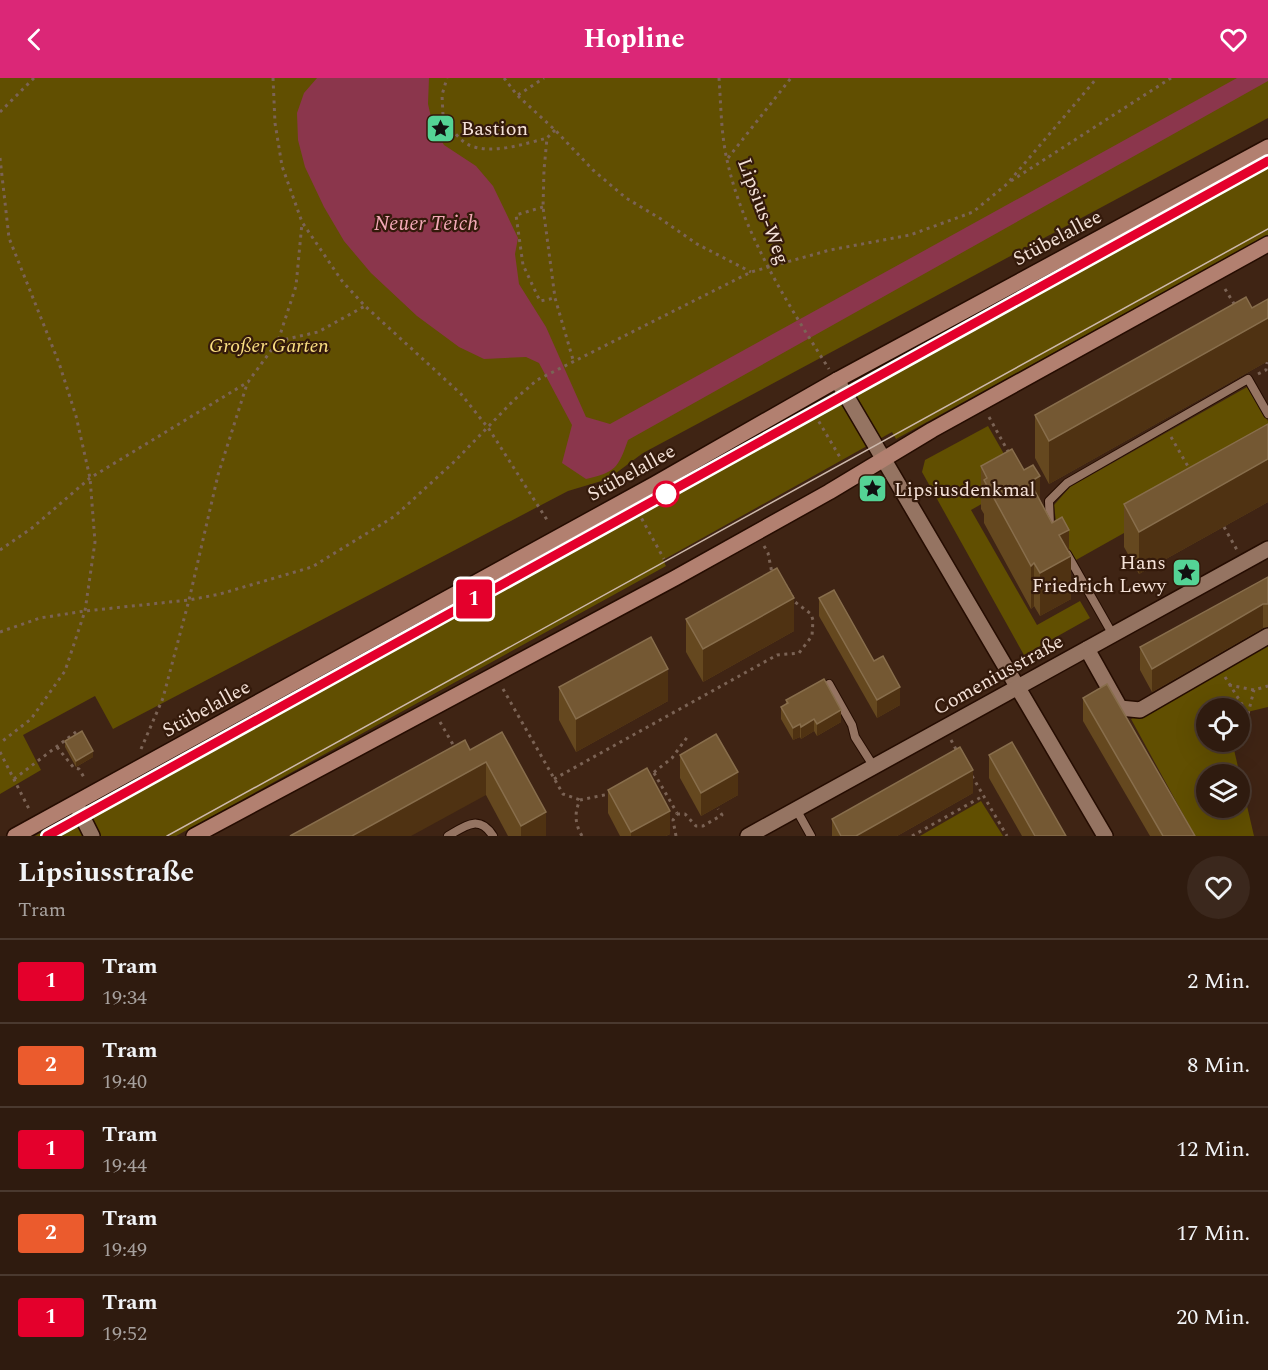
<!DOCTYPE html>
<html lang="de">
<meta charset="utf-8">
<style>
body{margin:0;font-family:Spectral,serif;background:#3b281d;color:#f1f3f6;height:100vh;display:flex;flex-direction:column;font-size:22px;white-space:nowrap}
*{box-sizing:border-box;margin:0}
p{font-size:20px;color:#a7a19e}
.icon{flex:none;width:33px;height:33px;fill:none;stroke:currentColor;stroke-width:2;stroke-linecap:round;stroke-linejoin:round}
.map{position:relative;height:758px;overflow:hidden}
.sheet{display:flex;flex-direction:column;background:#2f1b0f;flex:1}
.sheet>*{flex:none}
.badge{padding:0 12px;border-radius:4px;font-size:21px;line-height:39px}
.controls{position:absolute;left:1196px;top:620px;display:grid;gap:12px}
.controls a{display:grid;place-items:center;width:54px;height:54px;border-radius:50%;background:#2f1b0f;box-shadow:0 6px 24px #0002,0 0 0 2px #4a392f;font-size:30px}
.map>.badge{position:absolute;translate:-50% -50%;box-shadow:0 0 0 3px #fff}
.round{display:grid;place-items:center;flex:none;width:63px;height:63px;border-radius:32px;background:#3b281d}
.headline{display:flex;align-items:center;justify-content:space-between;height:102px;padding:0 18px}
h1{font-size:28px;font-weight:700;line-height:45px}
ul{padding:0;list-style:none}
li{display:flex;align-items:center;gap:18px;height:84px;padding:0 18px;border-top:2px solid #4a392f}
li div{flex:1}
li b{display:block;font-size:22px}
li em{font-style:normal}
li .badge{min-width:66px;font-weight:700;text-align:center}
header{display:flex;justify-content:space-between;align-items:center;height:78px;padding:0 18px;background:#db2777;color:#fff;font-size:27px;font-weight:700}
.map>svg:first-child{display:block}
.green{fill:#614f01;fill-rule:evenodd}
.water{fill:#8b364c}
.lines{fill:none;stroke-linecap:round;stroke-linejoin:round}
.lane-casing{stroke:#250c01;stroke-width:10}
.street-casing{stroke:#250c01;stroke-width:18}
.secondary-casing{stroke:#250c01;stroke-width:18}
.path{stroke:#7b6355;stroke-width:3;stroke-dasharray:3 4.5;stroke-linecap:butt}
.lane{stroke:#957462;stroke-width:8}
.street{stroke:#957462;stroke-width:15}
.secondary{stroke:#b28070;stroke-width:15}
.tram{stroke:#cdb8ac;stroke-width:1.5}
.wall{fill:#65481f}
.shaded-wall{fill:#4f3212}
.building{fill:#745833;stroke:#886e4c;stroke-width:1.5}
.line-casing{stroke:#fff;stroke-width:14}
.line{stroke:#e4002c;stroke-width:9}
.stop-dot{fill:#fff;stroke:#e4002c;stroke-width:3}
.labels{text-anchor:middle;stroke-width:4.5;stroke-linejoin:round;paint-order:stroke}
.poi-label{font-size:20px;fill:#f4e1d7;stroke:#341a0b;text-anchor:start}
.street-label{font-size:20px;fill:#f4e1d7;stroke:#341a0b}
.park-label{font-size:20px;font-style:italic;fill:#fce082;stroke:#341a0b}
.water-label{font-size:21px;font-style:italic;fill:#f3a9b7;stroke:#341a0b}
</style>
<header><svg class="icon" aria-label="back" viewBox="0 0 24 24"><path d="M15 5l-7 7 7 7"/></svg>Hopline<svg class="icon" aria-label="heart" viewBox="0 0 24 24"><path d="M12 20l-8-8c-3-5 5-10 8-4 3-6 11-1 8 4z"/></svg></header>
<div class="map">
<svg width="1268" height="758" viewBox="0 0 1268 758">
<rect width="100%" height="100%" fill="#3f2414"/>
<!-- green -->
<g class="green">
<path d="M0,0h1268v40l-625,335 -35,26 -40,12 -455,238 -18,-33 -72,39 18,35 -41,24z"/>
<path d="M1268,85v72l-372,204 -4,-7 -229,128 3,6 -490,270h-141l598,-329 3,6 2,-1 227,-123 -4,-8z"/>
<path d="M1247,309l21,34v31l-192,108 -19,-30 -3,-25 16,-18z"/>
<path d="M988,348l32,56 -49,28 66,115 43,-24 10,17 -66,37 -102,-183 3,-12z"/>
<path d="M1268,566v63l-29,7v-6h-33v33h26l22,95h-59l-64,-117zM1206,696h33v33h-33z"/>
<path d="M981,723l22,35h-83z"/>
</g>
<!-- water -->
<path class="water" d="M317,0h112l-1,26 5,22 11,19 32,21 17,20 25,52 -3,16 4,30 27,43 40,90 24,7 627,-346h31v3l-640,359c-10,28 -12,32 -42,39l-24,-16 10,-38 -33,-62 -13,-6 -42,2 -25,-12 -42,-31 -46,-43 -27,-32 -20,-34 -19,-40 -7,-27 -1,-27 7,-20z"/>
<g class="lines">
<defs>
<g id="lane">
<path d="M1050,447l-1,-24 18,-18 181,-104 20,35"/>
<path d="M1067,476l46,81"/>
<path d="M829,606l23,41 3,12 19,30"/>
<path d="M796,731l15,27"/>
<path d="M448,758c17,-10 31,-22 45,0"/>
</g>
<g id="street">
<path d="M837,302l268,456"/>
<path d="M1087,571l33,59 20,2 128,-74"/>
<path d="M76,726l16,32"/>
<path d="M748,758l520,-287"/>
</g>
<g id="secondary">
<path d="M15,758l640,-352 182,-104 431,-233"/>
<path d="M194,758l481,-258 154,-86 103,-62 336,-186"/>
</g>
</defs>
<!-- lane casing -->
<use href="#lane" class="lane-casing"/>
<!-- street casing -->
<use href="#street" class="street-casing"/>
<!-- secondary casing -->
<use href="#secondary" class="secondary-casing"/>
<!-- path -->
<g class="path">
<path d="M273,0l2,45 7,43 20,56 40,59 23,25 96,88 28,35 60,94"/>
<path d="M504,0l13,17 38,35 38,40 33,28 35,21 36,25 54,28"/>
<path d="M719,0c2,27 2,56 8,82 16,74 62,146 102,209"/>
<path d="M518,17l26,-17"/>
<path d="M0,34l34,-34"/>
<path d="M443,37l-1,-20 5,-17"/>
<path d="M451,51c5,5 11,13 18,16 23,10 55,-1 78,-7"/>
<path d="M555,52l-8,8 -3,32 -1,37 12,91 19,65"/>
<path d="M0,80l9,80 50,125 17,53 14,62 5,64 -10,69 -20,60 -34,48 -31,24"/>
<path d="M728,80l63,-80"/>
<path d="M1011,103l160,-103"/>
<path d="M543,129l-27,8 7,50 17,36 15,-3"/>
<path d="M1225,211l11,18"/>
<path d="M278,263l40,-9 47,-26"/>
<path d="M1258,296l8,-4 1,-8"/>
<path d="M815,337l26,44"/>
<path d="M989,339l21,38"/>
<path d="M1171,359l19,33"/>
<path d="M638,434l26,47"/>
<path d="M1224,449l13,23"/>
<path d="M764,468l4,7 4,20"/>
<path d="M0,472l32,-22 58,-50 158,-96 30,-41 18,-55 6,-63"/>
<path d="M0,554l40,-14 45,-7 104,-11 31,-6 92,-27 83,-51 60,-55 59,-61 23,-20 214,-108 79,-22 80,-15 63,-23 34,-28 90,-106"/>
<path d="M1225,599l23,37"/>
<path d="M1229,607l25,5 14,-4"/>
<path d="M503,611l60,105 17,6"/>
<path d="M1248,636l6,-24"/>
<path d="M440,644l15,26"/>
<path d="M951,662l7,13"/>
<path d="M57,669l17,21 5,1 6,10"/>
<path d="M141,671l22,-51 26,-98 29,-125 29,-91"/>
<path d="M0,674l29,57"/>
<path d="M654,695l23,40"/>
<path d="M972,698l35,60"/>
<path d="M648,699l24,-19 16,-22"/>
<path d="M14,701l62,-47"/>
<path d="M554,701l223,-124 22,-2 13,-17 1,-16 -2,-6 -16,-12 -9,-17"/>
<path d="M677,736h8l11,12h7l19,-11 -4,-6"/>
<path d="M582,758c-7,-12 -8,-23 -2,-36l29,-6"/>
<path d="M676,758l-3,-16 4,-6"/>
<path d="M912,758l71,-40"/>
</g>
<!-- lane -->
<use href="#lane" class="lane"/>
<!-- street -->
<use href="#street" class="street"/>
<!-- secondary -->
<use href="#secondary" class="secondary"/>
<!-- tram -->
<g class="tram">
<path d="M47,758l1221,-675"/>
<path d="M167,758l1101,-607"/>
</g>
</g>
<!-- wall -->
<g class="wall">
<path d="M1268,221v62l-219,123 -14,-26v-43l217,-107z"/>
<path d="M1268,346v78l-129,72 -15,-27v-43z"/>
<path d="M981,388l59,34 29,54 2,45 -31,17 -6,-10 -3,3 -47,-86v-9l-3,-5z"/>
<path d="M1268,499v50l-5,1 -111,64 -12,-22v-23z"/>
<path d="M819,520l55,63 26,44 -23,13 -58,-102z"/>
<path d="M686,541l108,12 -91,51 -17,-30z"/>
<path d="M559,609l109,14 -92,51 -17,-32z"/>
<path d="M1083,620l112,138h-45l-67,-115z"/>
<path d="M786,622l55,22 -24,14 -3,-5 -13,8 -1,-2 -7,3 -12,-21v-12l5,-3z"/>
<path d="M502,654l44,104h-38l-22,-41 -16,-45z"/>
<path d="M65,663l28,16 -17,10 -11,-20z"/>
<path d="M680,677l58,40 -37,21 -21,-38z"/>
<path d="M989,677l77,81h-44l-33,-58z"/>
<path d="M608,712l62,44 -4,2h-46l-12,-23z"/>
<path d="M973,715l-76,43h-65v-17z"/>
</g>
<!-- shaded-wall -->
<g class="shaded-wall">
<path d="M1268,240v43l-219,123v-43z"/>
<path d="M1268,381v43l-129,72v-42z"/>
<path d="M1040,398v43l-10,-37z"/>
<path d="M1069,452v27l2,-1v43l-31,17v-43l19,-38z"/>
<path d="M1034,485v43l-3,3v-43z"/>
<path d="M794,520v33l-91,51v-33z"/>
<path d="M1263,526v24l-111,64v-23z"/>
<path d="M668,591v32l-92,51v-33z"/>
<path d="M900,609v18l-23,13v-18z"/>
<path d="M841,632v12l-24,14v-12z"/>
<path d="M814,641v12l-13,8v-12z"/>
<path d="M800,646v13l-7,3v-12z"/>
<path d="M93,673v6l-17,10v-6z"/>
<path d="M486,684v33l-75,41h-59z"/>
<path d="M973,692v23l-76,43h-41z"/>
<path d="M738,694v23l-37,21v-23z"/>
<path d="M670,733v23l-4,2h-35v-4z"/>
<path d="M546,734v24h-25v-10z"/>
</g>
<!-- building -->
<g class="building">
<path d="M1246,219l6,11 16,-9v19l-219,123 -14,-26z"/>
<path d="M1268,346v35l-129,73 -15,-28z"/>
<path d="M1012,371l12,21 9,-5 7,11 -10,6 22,41 10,-6 7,13 -10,5 12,21 -31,17 -6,-10 -3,3 -47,-86 3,-2 -6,-12z"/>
<path d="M777,490l17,30 -91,51 -17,-30z"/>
<path d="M1268,499v27h-5l-111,65 -12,-22z"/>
<path d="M834,512l40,71 9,-5 17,31 -23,13 -58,-102z"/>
<path d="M651,559l17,32 -92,50 -17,-32z"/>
<path d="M824,601l17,31 -24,14 -3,-5 -13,8 -1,-3 -7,4 -12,-21 7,-4 -2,-3z"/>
<path d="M1107,606l88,152h-32l-80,-138z"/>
<path d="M82,653l11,20 -17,10 -11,-20z"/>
<path d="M502,654l44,80 -25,14 -35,-64 -134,74h-62l175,-96 5,10z"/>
<path d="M716,656l22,38 -37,21 -21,-38z"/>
<path d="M1012,664l54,94h-31l-46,-81z"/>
<path d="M960,669l13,23 -117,66h-15l-9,-17z"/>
<path d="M647,690l23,43 -39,21 -23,-42z"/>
</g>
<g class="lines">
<defs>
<path id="line" d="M47,758l1221,-675"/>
</defs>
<!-- line casing -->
<use href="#line" class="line-casing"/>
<!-- line -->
<use href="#line" class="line"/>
</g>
<!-- icons -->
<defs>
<symbol id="sight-square" viewBox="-11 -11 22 22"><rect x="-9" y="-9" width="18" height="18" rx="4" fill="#54d395" stroke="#341a0b"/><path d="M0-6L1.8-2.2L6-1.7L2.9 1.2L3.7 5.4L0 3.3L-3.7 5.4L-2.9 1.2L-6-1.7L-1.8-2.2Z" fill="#111"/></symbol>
</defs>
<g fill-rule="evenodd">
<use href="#sight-square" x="424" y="34" width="33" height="33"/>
<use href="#sight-square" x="856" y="394" width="33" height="33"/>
<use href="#sight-square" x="1170" y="478" width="33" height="33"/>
</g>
<!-- markers -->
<circle class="stop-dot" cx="666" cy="416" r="12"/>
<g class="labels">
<!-- poi labels -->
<g class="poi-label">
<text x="461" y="57">Bastion</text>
<text x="894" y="418">Lipsiusdenkmal</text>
<text x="1166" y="491" text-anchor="end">Hans<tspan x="1166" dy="23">Friedrich Lewy</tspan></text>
</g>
<!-- street labels -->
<g class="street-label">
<text transform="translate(764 133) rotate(69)" y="7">Lipsius-Weg</text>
<text transform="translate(1057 159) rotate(-28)" y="7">Stübelallee</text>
<text transform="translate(631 394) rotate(-29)" y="7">Stübelallee</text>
<text transform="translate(998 596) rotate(-29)" y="7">Comeniusstraße</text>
<text transform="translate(206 630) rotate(-29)" y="7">Stübelallee</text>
</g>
<!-- park labels -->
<g class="park-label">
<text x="269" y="274">Großer Garten</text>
</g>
<!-- water labels -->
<g class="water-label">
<text x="426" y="152">Neuer Teich</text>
</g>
</g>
</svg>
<div class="controls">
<a><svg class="icon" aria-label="locate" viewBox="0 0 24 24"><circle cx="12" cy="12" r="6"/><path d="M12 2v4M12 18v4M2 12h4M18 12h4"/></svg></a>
<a><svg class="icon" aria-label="layers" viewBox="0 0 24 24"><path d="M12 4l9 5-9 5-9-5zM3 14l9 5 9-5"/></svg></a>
</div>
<b class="badge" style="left:474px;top:521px;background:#e4002c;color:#fff">1</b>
</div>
<section class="sheet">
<div class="headline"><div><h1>Lipsiusstraße</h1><p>Tram</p></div><a class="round"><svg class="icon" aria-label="heart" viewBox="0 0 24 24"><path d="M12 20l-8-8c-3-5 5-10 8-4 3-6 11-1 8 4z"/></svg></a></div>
<ul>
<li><span class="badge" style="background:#e4002c;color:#fff">1</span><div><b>Tram</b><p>19:34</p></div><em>2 Min.</em></li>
<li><span class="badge" style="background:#eb5b2d;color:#fff">2</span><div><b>Tram</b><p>19:40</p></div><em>8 Min.</em></li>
<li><span class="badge" style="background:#e4002c;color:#fff">1</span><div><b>Tram</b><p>19:44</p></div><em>12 Min.</em></li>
<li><span class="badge" style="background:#eb5b2d;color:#fff">2</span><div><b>Tram</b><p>19:49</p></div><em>17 Min.</em></li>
<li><span class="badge" style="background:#e4002c;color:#fff">1</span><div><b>Tram</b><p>19:52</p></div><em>20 Min.</em></li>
</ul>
</section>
